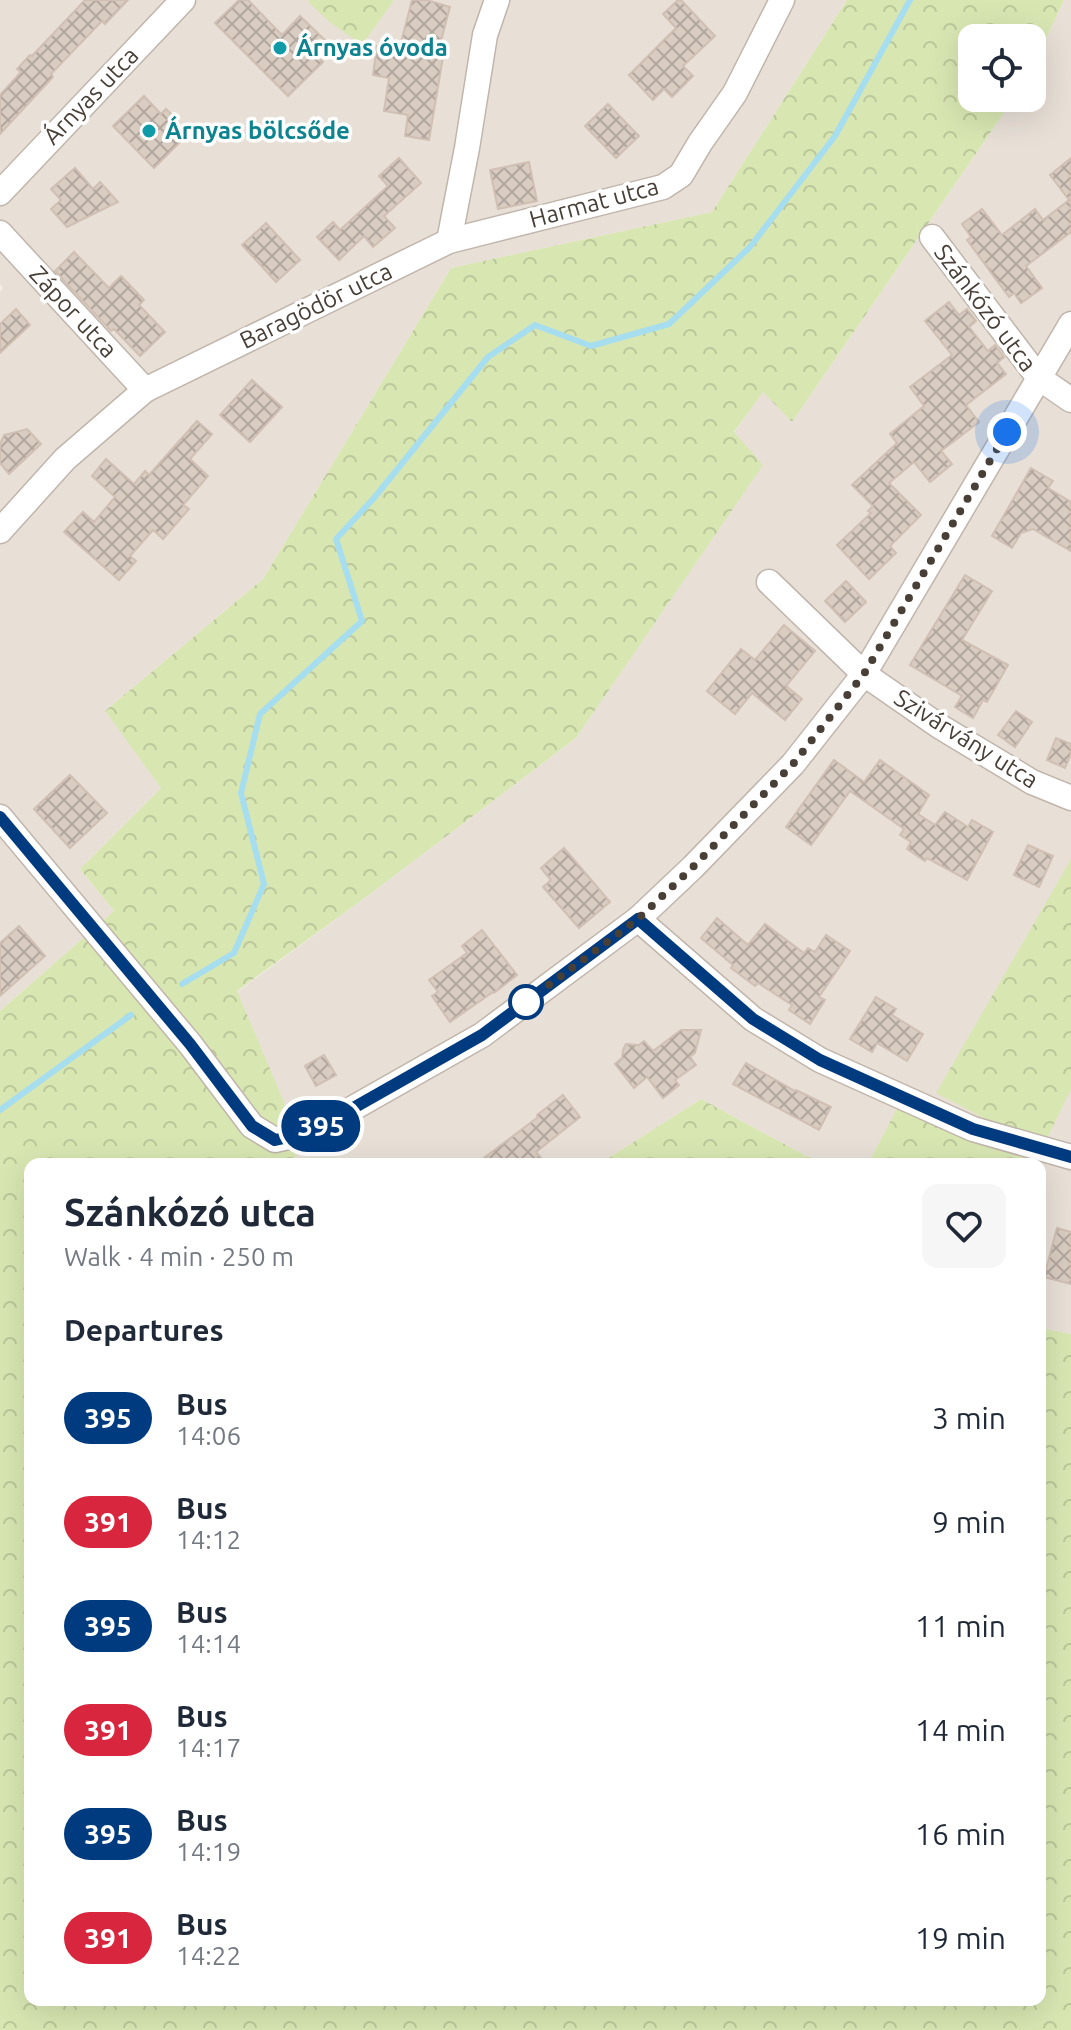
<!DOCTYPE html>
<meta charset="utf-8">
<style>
body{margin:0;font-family:Ubuntu,sans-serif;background:#f6f6f7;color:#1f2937;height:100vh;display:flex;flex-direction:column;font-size:30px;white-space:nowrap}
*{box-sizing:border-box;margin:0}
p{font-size:26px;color:#747a83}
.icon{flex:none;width:44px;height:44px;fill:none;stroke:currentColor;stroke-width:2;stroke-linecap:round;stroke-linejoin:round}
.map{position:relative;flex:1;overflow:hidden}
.sheet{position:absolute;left:24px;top:1158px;width:1022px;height:848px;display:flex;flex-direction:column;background:#fff;border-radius:16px;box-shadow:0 8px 32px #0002}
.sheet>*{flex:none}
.badge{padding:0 16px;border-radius:26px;font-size:28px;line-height:52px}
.controls{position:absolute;left:958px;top:24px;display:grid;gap:16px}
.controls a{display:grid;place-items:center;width:88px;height:88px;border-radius:16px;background:#fff;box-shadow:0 8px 32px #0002;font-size:40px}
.you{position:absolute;width:40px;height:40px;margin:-20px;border:6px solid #fff;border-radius:50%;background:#1a73e8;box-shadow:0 0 0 12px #1a73e833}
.map>.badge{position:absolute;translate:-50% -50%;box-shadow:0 0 0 4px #fff}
h2{padding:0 40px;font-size:30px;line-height:72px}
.round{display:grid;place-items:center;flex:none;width:84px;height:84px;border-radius:16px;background:#f6f6f7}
.overview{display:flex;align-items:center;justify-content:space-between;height:136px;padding:0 40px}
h1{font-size:38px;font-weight:700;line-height:60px}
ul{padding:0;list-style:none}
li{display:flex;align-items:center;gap:24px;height:104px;padding:0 40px}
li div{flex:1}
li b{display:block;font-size:30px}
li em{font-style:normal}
li .badge{min-width:88px;font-weight:700;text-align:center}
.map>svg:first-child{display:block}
.residential{fill:#e8e0d7}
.forest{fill:url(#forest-crowns)}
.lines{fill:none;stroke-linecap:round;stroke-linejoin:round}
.stream{stroke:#a6ddef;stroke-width:6}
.building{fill:url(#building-cross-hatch);stroke:#d0bfb2;stroke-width:2}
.minor-casing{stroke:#c0b5ab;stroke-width:27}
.minor{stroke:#fff;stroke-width:24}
.line-casing{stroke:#fff;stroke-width:18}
.line{stroke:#003b80;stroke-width:12}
.walk{stroke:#483f37;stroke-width:8;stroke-dasharray:0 14.4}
.culture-dot{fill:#0f9aa8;stroke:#fff;stroke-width:3}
.stop-dot{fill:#fff;stroke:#003b80;stroke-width:4}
.labels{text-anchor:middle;stroke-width:7;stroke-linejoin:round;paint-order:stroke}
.culture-label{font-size:24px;font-weight:bold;fill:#0d838f;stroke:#fff;text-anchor:start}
.street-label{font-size:24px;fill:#483f37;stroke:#fff}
</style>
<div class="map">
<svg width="1071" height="2030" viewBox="0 0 1071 2030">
<defs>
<pattern id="forest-crowns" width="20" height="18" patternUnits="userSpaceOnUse" patternTransform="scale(2)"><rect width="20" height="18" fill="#d8e7b2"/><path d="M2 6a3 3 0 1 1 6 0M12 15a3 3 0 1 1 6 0" fill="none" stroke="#bbc79a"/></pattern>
<pattern id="building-cross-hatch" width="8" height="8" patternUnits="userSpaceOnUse" patternTransform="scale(2)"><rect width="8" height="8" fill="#d9ccc1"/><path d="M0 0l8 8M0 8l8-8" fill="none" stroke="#b2a79e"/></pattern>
</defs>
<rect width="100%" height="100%" fill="#f4efe9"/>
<!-- residential -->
<g class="residential">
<path d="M0,0h847l-135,212 -261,56 -188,311 -158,132 57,76 -82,82 34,42 -114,100v-719l3,-4 -3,-4z"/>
<path d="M1064,0h7v1334l-31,-6v-164h-3l5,-15 -139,-51 -35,66h-47l-120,-65 -102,65h-302l-60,-172 129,-95 210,-159 186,-273 -28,-32 29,-42 29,31 222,-324h18v-29z"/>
</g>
<!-- forest -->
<g class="forest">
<path d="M310,0h84l-32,45 -31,-22 -23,-21z"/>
<path d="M847,0h217l-32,69v-31h-60v60h42l-222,324 -29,-30 -29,40 29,33 -187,273 -210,159 -129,94 47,111 13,62h-267v836h1010v-672l31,6v696h-1071v-1019l114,-100 -34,-42 81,-81 -56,-77 158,-132 188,-311 261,-56z"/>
<path d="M1071,859v230l-29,60 -5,15h-169l35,-67 134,49 -101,-53z"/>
<path d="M701,1099l120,65h-222z"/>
</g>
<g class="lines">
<!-- stream -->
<g class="stream">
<path d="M182,984l52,-31 30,-69 -23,-91 19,-79 102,-93 -26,-82 38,-41 114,-141 47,-32 56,21 78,-22 81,-77 85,-111 75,-136"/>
<path d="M0,1110l131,-95"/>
</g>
</g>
<!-- building -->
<g class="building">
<path d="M85,0h43l-23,24 -3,-3 -51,53 2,3 -53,57v-39l21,-23 -4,-3 13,-14 2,1z"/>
<path d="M239,0h9l34,35 18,-19 27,26 -12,12 8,8 -35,34 -73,-73z"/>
<path d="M412,0h15l23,7 -13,49 6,1 -14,83 -24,-4 3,-21 -24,-4 5,-33 -16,-3 4,-29 22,4z"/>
<path d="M678,0h3l34,36 -32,30 10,10 -21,21 -8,-8 -11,11 -24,-25 47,-47 -13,-14z"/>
<path d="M144,96l17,18 5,-5 12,12 -5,5 12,11 -31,31 -41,-42z"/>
<path d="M608,104l31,32 -23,22 -31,-32z"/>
<path d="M399,158l22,25 -37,33 11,12 -22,19 -9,-11 -25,24 -22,-23 16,-15 7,8 48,-44 -9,-10z"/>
<path d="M1071,158v74l-45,34 16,22 -21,15 -7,-10 -5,4 -42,-57 4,-3 -9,-13 20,-15 20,26 33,-26 8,11 26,-20 -19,-25z"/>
<path d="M529,162l8,39 -39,8 -8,-39z"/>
<path d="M75,168l18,21 7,-7 18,20 -51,25 -16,-18 10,-9 -10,-11z"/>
<path d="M266,223l34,37 -24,22 -34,-37z"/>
<path d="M74,252l35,36 12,-12 23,24 -5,5 26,27 -25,24 -26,-27 -3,2 -56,-60z"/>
<path d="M949,302l10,13 8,-6 9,12 -7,6 19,24 7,-6 9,12 -7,6 9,11 -40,31 13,17 -38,29 11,13 -22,18 -16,-20 -25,21 32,32 -31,31 6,7 -27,26 -32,-34 34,-32 -3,-2 5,-5 -21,-21 45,-42 -7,-9 34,-28 -14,-19 42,-32 -27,-34z"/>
<path d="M16,309l14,16 -30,28v-29z"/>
<path d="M252,380l30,27 -32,35 -30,-27z"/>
<path d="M197,421l15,13 -22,25 18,17 -25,29 6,4 -26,30 -10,-9 -23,26 6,5 -17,19 -55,-48 19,-20 11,10 21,-25 -23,-21 14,-17 28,25 11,-13 4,4z"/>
<path d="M27,429l14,15 -32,30 -9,-11v-19l4,-9z"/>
<path d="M1031,468l22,13 -5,7 23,14v49l-38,-22 -12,4 -9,15 -20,-12z"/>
<path d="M965,575l27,16 -30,49 46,25 -21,37 -4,-2 -10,18 -18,-11 7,-11 -52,-31z"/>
<path d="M846,581l20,21 -21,20 -20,-21z"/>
<path d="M784,625l31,26 -29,35 16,13 -17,21 -33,-27 -17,21 -28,-23 34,-42 14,11z"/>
<path d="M1016,711l16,11 -17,25 -17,-12z"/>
<path d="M1056,738l15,6v10l-6,14 -18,-8z"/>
<path d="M834,760l30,22 16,-22 49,35 -11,19 17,11 10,-13 23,15 4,-7 21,12 -26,48 -40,-22 -2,3 -18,-12 4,-7 -11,-7 4,-6 -54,-38 -39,54 -25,-18z"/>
<path d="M70,775l37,38 -37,35 -36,-39z"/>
<path d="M1028,845l25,11 -14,31 -25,-12z"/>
<path d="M564,848l46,54 -31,26 -36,-41 8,-7 -10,-12z"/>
<path d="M717,918l31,27 17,-21 39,29 4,-5 7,4 11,-17 24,16 -31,46 6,3 -15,24 -21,-14 3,-5 -34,-22 -3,3 -24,-18 2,-3 -32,-27z"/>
<path d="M19,926l26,30 -45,40v-53z"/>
<path d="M482,930l35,45 -23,18 -1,-1 -43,30 -18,-26 6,-4 -9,-12 38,-27 -5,-7z"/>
<path d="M876,997l20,12 -4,6 31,19 -16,27 -30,-18 -5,9 -22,-13z"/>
<path d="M681,1030h20l-6,23 -5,4 6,8 -21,15 4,5 -16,13 -16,-21 -13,11 -19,-24 7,-6 1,-8 3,-6 13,1 5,-4 9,10z"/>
<path d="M324,1055l12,20 -20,11 -11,-20z"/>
<path d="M746,1063l49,28 1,-1 35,17 -12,23 -86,-46z"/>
<path d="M563,1095l17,22 -44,35 10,12h-70l62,-47 -1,-2z"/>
<path d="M1057,1228l14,4v52l-27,-7z"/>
</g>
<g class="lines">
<defs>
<g id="minor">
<path d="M0,193l183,-193"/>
<path d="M0,233l145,157"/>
<path d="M932,237l107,141 32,22"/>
<path d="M449,241l214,-54 18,-12 19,-32 35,-50 47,-93"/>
<path d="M0,531l65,-72 80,-69 304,-149 18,-93 18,-113 12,-35"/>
<path d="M769,582l95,92 75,52 93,56 39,16"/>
<path d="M0,817l190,227 62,82 23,14 36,-8 171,-97 156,-116 55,-52 100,-103 71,-90 207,-350"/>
<path d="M638,919l115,100 67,41 153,69 98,28"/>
</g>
</defs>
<!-- minor casing -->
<use href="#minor" class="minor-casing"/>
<!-- minor -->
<use href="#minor" class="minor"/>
</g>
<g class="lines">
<defs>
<path id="line" d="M0,817l190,227 62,82 23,14 36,-8 171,-97 156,-116 115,100 67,41 153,69 98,28"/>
</defs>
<!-- line casing -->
<use href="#line" class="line-casing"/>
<!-- line -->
<use href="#line" class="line"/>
<!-- walk -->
<path class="walk" d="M526,1002l112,-83 55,-52 100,-103 71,-90 143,-242"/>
</g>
<!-- markers -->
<g class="culture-dot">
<circle cx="280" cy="48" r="8"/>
<circle cx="149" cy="131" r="8"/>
</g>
<circle class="stop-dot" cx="526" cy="1002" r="16"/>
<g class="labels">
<!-- culture labels -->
<g class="culture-label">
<text x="296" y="56">Árnyas óvoda</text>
<text x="165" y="139">Árnyas bölcsőde</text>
</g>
<!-- street labels -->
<g class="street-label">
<text transform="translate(91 96) rotate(-46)" y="8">Árnyas utca</text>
<text transform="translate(594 203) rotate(-15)" y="8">Harmat utca</text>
<text transform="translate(316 306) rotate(-26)" y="8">Baragödör utca</text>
<text transform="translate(985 308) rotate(53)" y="8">Szánkózó utca</text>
<text transform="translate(73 312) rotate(47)" y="8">Zápor utca</text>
<text transform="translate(966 739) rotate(32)" y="8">Szivárvány utca</text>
</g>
</g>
</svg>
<div class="controls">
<a><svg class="icon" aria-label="locate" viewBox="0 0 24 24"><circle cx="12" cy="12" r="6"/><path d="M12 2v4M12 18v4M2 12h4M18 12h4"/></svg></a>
</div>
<div class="you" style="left:1007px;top:432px"></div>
<b class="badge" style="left:321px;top:1126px;background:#003b80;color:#fff">395</b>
<section class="sheet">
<div class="overview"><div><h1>Szánkózó utca</h1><p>Walk · 4 min · 250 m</p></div><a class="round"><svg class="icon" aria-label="heart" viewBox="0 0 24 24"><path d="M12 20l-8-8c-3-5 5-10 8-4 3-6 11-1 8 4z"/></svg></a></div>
<h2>Departures</h2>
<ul>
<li><span class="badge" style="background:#003b80;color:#fff">395</span><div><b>Bus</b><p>14:06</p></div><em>3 min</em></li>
<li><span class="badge" style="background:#d7263d;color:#fff">391</span><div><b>Bus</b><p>14:12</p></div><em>9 min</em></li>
<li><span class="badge" style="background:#003b80;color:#fff">395</span><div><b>Bus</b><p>14:14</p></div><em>11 min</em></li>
<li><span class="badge" style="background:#d7263d;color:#fff">391</span><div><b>Bus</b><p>14:17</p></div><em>14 min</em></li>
<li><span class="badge" style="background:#003b80;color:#fff">395</span><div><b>Bus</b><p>14:19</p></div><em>16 min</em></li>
<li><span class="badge" style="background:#d7263d;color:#fff">391</span><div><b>Bus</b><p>14:22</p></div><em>19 min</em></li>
</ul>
</section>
</div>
